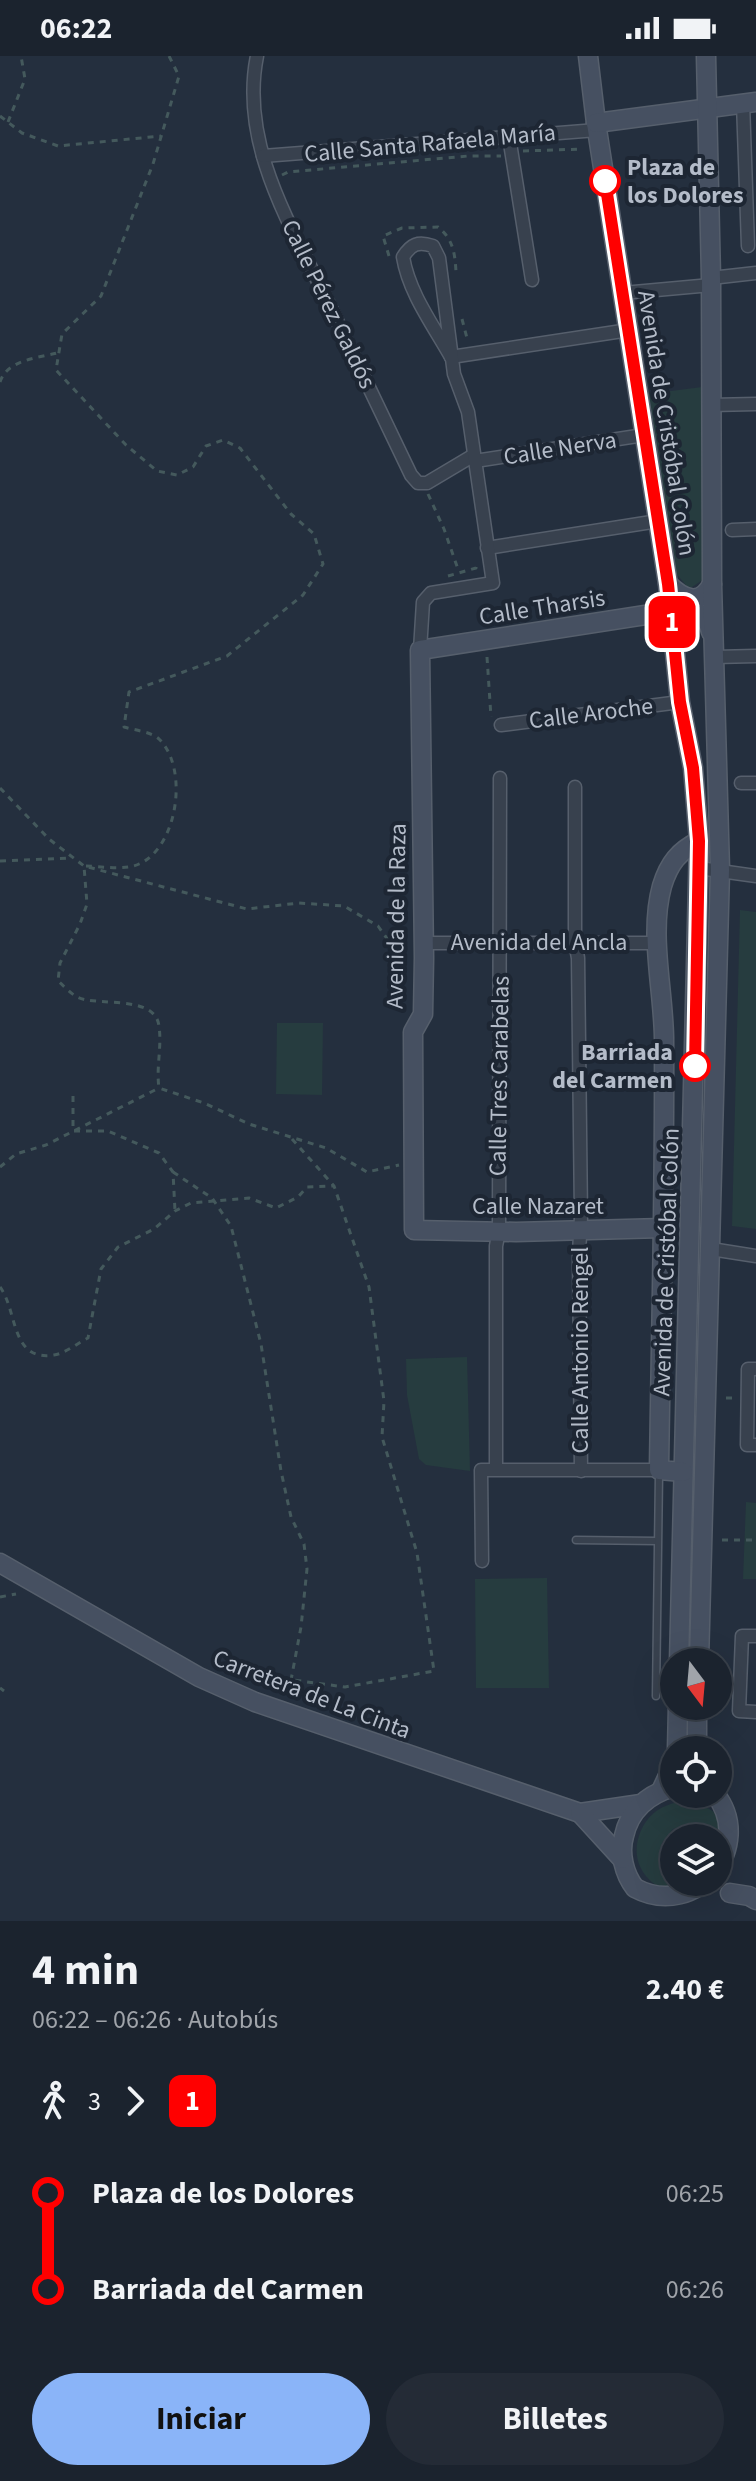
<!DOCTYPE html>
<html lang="es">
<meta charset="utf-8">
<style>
body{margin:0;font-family:"Source Sans 3",sans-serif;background:#242b36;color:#f1f3f6;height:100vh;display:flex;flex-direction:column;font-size:30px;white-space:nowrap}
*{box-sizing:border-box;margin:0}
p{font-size:26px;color:#a0a4aa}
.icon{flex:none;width:44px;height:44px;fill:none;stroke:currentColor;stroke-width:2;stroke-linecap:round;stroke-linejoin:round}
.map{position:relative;height:1865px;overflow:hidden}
.details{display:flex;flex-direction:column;background:#1b232e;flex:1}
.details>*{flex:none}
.badge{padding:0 16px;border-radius:12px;font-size:28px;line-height:52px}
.needle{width:52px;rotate:164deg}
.buttons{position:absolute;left:660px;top:1592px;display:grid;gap:16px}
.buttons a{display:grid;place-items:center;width:72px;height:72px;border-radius:50%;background:#1b232e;box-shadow:0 8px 32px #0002,0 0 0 2px #39404a;font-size:40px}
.map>.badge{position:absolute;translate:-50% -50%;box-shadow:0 0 0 4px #fff}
.legs{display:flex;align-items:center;gap:12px;height:88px;padding:0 32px;font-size:26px}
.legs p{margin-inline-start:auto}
.headline{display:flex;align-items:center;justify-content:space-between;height:136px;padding:0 32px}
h1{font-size:44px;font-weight:700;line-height:60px}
.cta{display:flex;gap:16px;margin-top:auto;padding:16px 32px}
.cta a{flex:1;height:92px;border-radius:48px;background:#8ab4f8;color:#111;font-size:32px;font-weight:700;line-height:92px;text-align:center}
.cta a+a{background:#242b36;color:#f1f3f6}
ul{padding:0 32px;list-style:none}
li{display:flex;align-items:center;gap:28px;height:96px;font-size:30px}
li i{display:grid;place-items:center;width:12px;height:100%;margin:0 10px;background:currentColor}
li i::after{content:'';width:20px;height:20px;margin:-10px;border:6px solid;border-radius:50%;background:#1b232e}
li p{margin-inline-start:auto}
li:first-child i{background:linear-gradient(#0000 50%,currentColor 0)}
li:last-child i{background:linear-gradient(currentColor 50%,#0000 0)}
.status{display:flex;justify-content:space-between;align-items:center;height:56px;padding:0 40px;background:#1b232e;direction:ltr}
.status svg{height:22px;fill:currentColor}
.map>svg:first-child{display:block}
.green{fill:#263c3f;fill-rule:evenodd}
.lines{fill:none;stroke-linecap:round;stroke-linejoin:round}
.lane-casing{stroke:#565f6c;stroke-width:9}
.street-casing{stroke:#565f6c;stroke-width:15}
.secondary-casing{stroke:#565f6c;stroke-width:21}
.path{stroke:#44595c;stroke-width:3;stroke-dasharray:6 6;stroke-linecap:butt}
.lane{stroke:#38414e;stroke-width:6}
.street{stroke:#38414e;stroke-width:12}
.secondary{stroke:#465061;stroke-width:18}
.line-1-casing{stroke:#fff;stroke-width:18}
.line-1{stroke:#f00;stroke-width:12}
.stop-1-dot{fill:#fff;stroke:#f00;stroke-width:4}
.labels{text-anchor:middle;stroke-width:8;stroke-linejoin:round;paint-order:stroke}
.street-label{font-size:24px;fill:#b4bcc9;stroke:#1d2633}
.stop-label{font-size:24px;font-weight:bold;fill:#b4bcc9;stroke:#1d2633;text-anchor:start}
</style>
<div class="status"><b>06:22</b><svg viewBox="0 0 49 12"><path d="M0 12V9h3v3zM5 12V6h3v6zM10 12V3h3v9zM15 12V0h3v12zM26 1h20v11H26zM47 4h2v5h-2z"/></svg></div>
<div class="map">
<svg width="756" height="1865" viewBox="0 0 756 1865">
<rect width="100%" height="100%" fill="#242f3e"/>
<!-- green -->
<g class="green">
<path d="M702,331l2,192 -15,10 -14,-17 -27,-178z"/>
<path d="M740,854l16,2v317l-24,-3z"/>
<path d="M277,967h46l-1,72 -46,-1z"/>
<path d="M467,1301l3,114 -44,-6 -7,-6 -12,-64 -1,-36z"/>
<path d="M746,1446l10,1v76h-13z"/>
<path d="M547,1522l2,110h-73l-1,-109z"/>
<path d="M682,1745c23,3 39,10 46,33 3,11 6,19 2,31 -19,56 -112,26 -90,-32 8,-20 22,-28 42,-32zM682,1770l17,5 6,7h13v44h-44v-13l-9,-9 -3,-17 11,-14z"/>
</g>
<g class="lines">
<defs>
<g id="lane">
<path d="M576,1484l81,1"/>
<path d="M656,1640l3,-222"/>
</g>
<g id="street">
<path d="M257,0c-18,89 35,171 72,248 27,57 55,114 82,171l7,8h9l47,-28"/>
<path d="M743,47l5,143"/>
<path d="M509,81l23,143"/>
<path d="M263,100l334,-26"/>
<path d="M711,222l45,-5"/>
<path d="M623,237l88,-8"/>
<path d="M451,301l178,-27"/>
<path d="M711,349l45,-1"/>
<path d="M475,405l169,-26"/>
<path d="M732,474l24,-1"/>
<path d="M487,492l171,-27"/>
<path d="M420,594l3,-48 8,-9 62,-10 -25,-171 -14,-38 -15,-116 -6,-12c-15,-5 -22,-2 -30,11 6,36 30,68 48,100"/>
<path d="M715,601l41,-1"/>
<path d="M501,669l179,-23"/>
<path d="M741,727h15"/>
<path d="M575,731v155l3,16 3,259 -2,36 2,218"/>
<path d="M699,812l57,8"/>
<path d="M424,887h230"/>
<path d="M711,1193l45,7"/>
<path d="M756,1313h-8l-1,76h9"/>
<path d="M496,1413v-223l3,-15 1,-453"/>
<path d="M482,1505l-1,-91h178"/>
<path d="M756,1580h-14l-3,75 17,1"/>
</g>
<g id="secondary">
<path d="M588,0l8,67 72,461 12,118 13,66 6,73 -20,821"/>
<path d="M596,67l160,-21"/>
<path d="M668,528c15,15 32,23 44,0"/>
<path d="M673,575l5,-14c16,-11 29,-3 33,15"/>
<path d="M663,1172l-147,4 -102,-2 -1,-198 10,-18 1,-56 -4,-308 251,-39"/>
<path d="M683,1416l-24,-2c2,-144 6,-289 5,-433 -1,-50 -15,-104 -2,-151 7,-23 17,-35 37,-45"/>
<path d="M0,1507l199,114 56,25 325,111 61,-9"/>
<path d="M699,1606l21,-792 -8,-286 -1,-306 -5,-222"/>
<path d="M677,1694l1,-44"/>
<path d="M697,1694v-44"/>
<path d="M674,1731c-25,7 -44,22 -50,49 -5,17 0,38 11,52 62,33 121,-43 80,-94"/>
<path d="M661,1735l13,-28"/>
<path d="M580,1757l42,46"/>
<path d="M730,1837l19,3 7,4"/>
</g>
</defs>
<!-- lane casing -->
<use href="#lane" class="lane-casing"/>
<!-- street casing -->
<use href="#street" class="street-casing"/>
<!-- secondary casing -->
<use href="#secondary" class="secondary-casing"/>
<!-- path -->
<g class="path">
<path d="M169,0l10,20 -26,88 -52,132 -39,38 -6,36 70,75 31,26 20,4 16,-8 13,-21 17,-6 17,8 51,66 23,20 9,30 -20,31 -76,61 -98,36 -5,35c10,3 28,5 35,12 30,29 19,108 -20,125 -14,7 -39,2 -55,2l3,38 -7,20 -20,39 -2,18c6,5 12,12 19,16 20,10 78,-3 82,29 3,21 -3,41 0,62l45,15 45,21 77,24 41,24 32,-7"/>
<path d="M0,60l22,17 36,13 103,-10"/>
<path d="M8,66l17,-43 -4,-23"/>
<path d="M523,95l60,-2"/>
<path d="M282,119l6,-3 180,-16h33"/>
<path d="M389,200l-6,-20 19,-8 36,-1c15,12 17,26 18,45"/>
<path d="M462,263l6,23"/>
<path d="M0,326c7,-22 37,-24 57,-29"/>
<path d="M428,438l16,35 15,43"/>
<path d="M448,520l28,-8v-4"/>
<path d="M487,601l4,60"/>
<path d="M0,732l49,51 35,27 163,43 52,-6 45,3 34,20 20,28 9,1"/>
<path d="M0,805l72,-3"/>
<path d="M73,1040v35h35l51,22 14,19 2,39"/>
<path d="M292,1083l42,47 35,101 15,114 -2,36 35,116 17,118 -89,16 -52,-7"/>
<path d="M0,1111l16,-13 30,-9 113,-57"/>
<path d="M173,1116l39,26 19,28 30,118 20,127 10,46 13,27 3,25 -6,58 -13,69"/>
<path d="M0,1231c18,24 10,75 54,68 10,-1 24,-12 34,-17l13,-69 17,-22 36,-18 21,-18 16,-8 58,-5 27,10 22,-11 9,-10 27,-1"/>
<path d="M726,1342h10"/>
<path d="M722,1484h34"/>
<path d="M0,1541l16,-3"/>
<path d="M718,1610l10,1"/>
<path d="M0,1632l4,3"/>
</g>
<!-- lane -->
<use href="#lane" class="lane"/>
<!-- street -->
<use href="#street" class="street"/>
<!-- secondary -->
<use href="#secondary" class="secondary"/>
</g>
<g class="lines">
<defs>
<path id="line-1" d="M605,125l63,403 12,118 13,66 6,73 -4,225"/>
</defs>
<!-- line-1 casing -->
<use href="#line-1" class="line-1-casing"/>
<!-- line-1 -->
<use href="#line-1" class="line-1"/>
</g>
<!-- markers -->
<g class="stop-1-dot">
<circle cx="605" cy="125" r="14"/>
<circle cx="695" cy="1010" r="14"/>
</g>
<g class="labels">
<!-- street labels -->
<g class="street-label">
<text transform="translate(430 87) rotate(-5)" y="8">Calle Santa Rafaela María</text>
<text transform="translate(329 248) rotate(64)" y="8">Calle Pérez Galdós</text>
<text transform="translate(667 367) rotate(81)" y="8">Avenida de Cristóbal Colón</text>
<text transform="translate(560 392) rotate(-9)" y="8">Calle Nerva</text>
<text transform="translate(542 551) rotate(-9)" y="8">Calle Tharsis</text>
<text transform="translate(591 657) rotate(-7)" y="8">Calle Aroche</text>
<text transform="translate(396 860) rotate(-89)" y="8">Avenida de la Raza</text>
<text x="539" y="894">Avenida del Ancla</text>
<text transform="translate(499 1020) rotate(-89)" y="8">Calle Tres Carabelas</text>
<text x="538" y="1158">Calle Nazaret</text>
<text transform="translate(666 1206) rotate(-88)" y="8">Avenida de Cristóbal Colón</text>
<text transform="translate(580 1294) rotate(-90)" y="8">Calle Antonio Rengel</text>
<text transform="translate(312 1638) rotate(21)" y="8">Carretera de La Cinta</text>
</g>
<!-- stop labels -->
<g class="stop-label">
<text x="627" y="119">Plaza de<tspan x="627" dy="28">los Dolores</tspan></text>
<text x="673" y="1004" text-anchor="end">Barriada<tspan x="673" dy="28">del Carmen</tspan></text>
</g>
</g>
</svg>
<div class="buttons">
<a><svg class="needle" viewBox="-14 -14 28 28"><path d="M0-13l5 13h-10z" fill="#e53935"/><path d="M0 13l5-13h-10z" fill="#a0a4aa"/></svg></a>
<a><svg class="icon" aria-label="locate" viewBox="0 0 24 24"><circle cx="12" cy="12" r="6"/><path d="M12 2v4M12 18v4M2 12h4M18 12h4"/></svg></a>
<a><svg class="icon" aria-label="layers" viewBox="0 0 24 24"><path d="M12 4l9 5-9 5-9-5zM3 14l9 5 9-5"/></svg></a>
</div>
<b class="badge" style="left:672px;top:566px;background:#f00;color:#fff">1</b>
</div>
<section class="details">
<div class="headline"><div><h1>4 min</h1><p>06:22 – 06:26 · Autobús</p></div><b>2.40 €</b></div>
<div class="legs"><svg class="icon" aria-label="walk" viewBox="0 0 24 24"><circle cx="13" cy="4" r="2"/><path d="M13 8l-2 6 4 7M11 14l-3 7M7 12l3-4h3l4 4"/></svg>3<svg class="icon" aria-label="forward" viewBox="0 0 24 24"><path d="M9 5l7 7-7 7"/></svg><b class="badge" style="background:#f00;color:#fff">1</b></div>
<ul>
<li><i style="color:#f00"></i><b>Plaza de los Dolores</b><p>06:25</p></li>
<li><i style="color:#f00"></i><b>Barriada del Carmen</b><p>06:26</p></li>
</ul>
<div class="cta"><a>Iniciar</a><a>Billetes</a></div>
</section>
